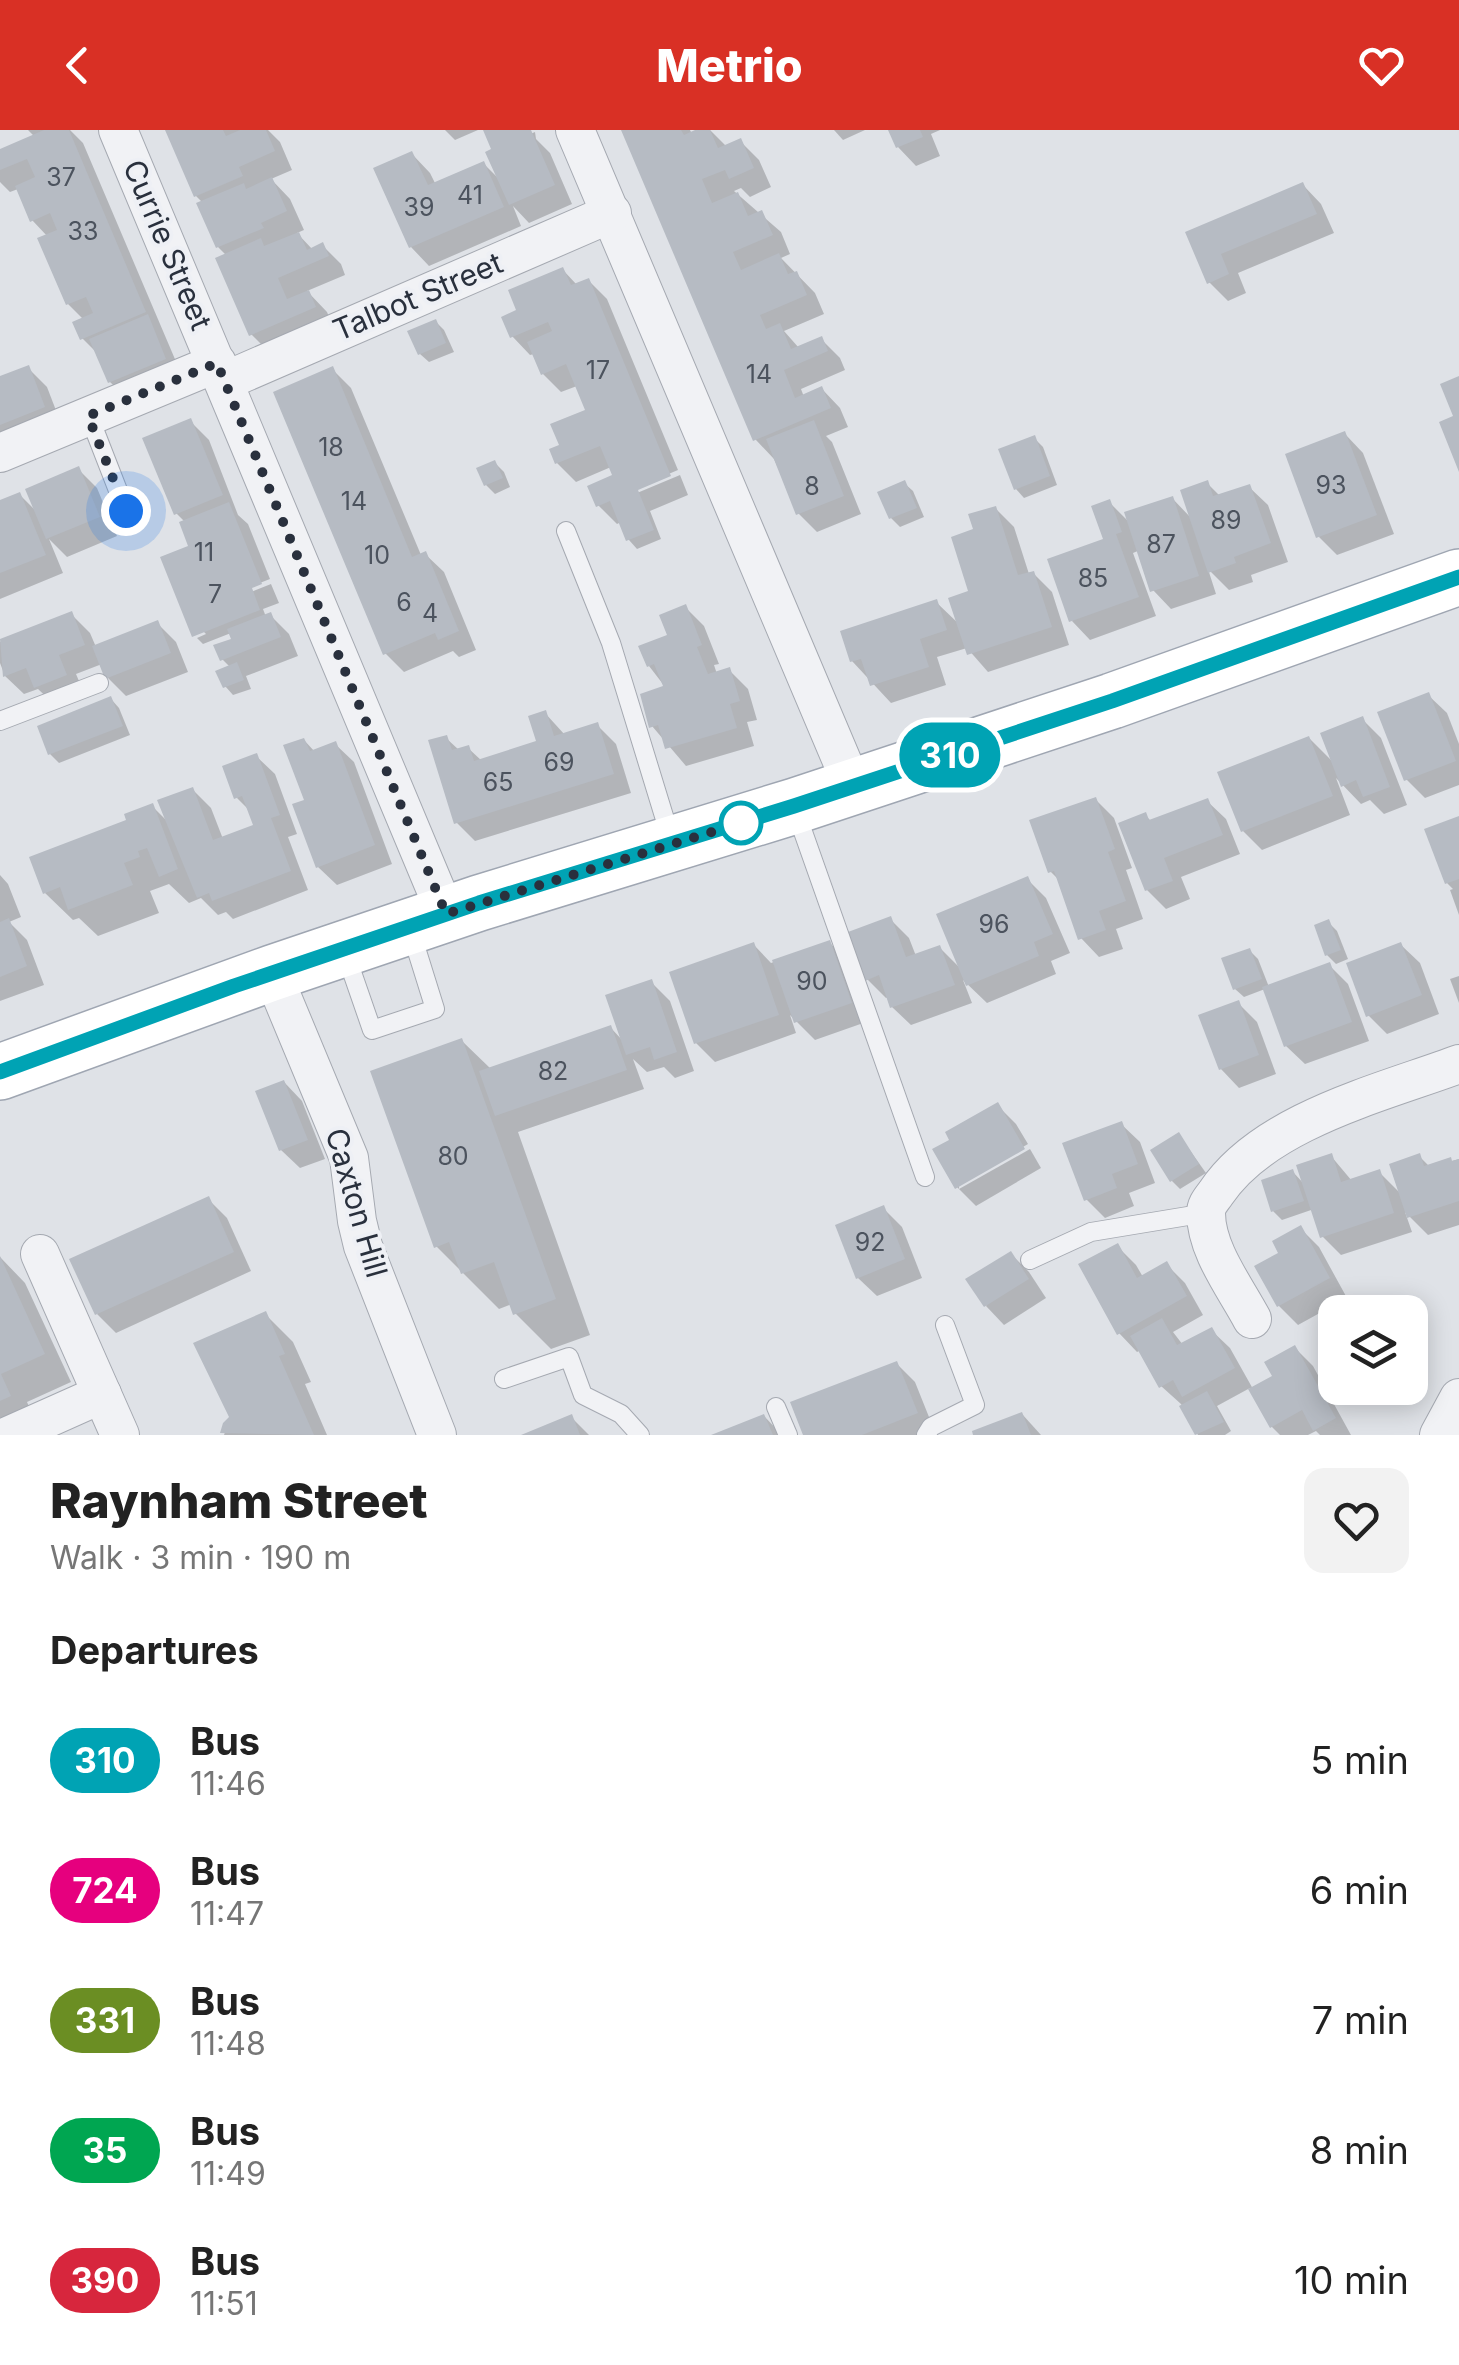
<!DOCTYPE html>
<meta charset="utf-8">
<style>
body{margin:0;font-family:Inter,sans-serif;background:#f2f2f2;color:#222;height:100vh;display:flex;flex-direction:column;font-size:38px;white-space:nowrap}
*{box-sizing:border-box;margin:0}
p{font-size:32px;color:#767676}
.icon{flex:none;width:55px;height:55px;fill:none;stroke:currentColor;stroke-width:2;stroke-linecap:round;stroke-linejoin:round}
.map{position:relative;height:1305px;overflow:hidden}
.sheet{display:flex;flex-direction:column;background:#fff;flex:1}
.sheet>*{flex:none}
.badge{padding:0 20px;border-radius:32px;font-size:35px;line-height:65px}
.fabs{position:absolute;left:1318px;top:1165px;display:grid;gap:20px}
.fabs a{display:grid;place-items:center;width:110px;height:110px;border-radius:20px;background:#fff;box-shadow:0 5px 25px #0003;font-size:50px}
.you{position:absolute;width:50px;height:50px;margin:-25px;border:8px solid #fff;border-radius:50%;background:#1a73e8;box-shadow:0 0 0 15px #1a73e833}
.map>.badge{position:absolute;translate:-50% -50%;box-shadow:0 0 0 5px #fff}
h2{padding:0 50px;font-size:38px;line-height:90px}
.round{display:grid;place-items:center;flex:none;width:105px;height:105px;border-radius:20px;background:#f2f2f2}
.overview{display:flex;align-items:center;justify-content:space-between;height:170px;padding:0 50px}
h1{font-size:48px;font-weight:800;line-height:75px}
ul{padding:0;list-style:none}
li{display:flex;align-items:center;gap:30px;height:130px;padding:0 50px}
li div{flex:1}
li b{display:block;font-size:38px}
li em{font-style:normal}
li .badge{min-width:110px;font-weight:700;text-align:center}
header{display:flex;justify-content:space-between;align-items:center;height:130px;padding:0 50px;background:#d93025;color:#fff;font-size:45px;font-weight:800}
.map>svg:first-child{display:block}
.shadow{fill:#0003}
.building{fill:#b6bbc3}
.lines{fill:none;stroke-linecap:round;stroke-linejoin:round}
.service-casing{stroke:#a5a9b1;stroke-width:20}
.minor-casing{stroke:#a5a9b1;stroke-width:40}
.primary-casing{stroke:#9fa6b2;stroke-width:58}
.service{stroke:#f1f2f5;stroke-width:18}
.minor{stroke:#f1f2f5;stroke-width:38}
.primary{stroke:#fff;stroke-width:55}
.line-casing{stroke:#fff;stroke-width:22}
.line{stroke:#00a3b4;stroke-width:15}
.walk{stroke:#29303d;stroke-width:10;stroke-dasharray:0 18}
.stop-dot{fill:#fff;stroke:#00a3b4;stroke-width:5}
.labels{text-anchor:middle;stroke-width:8;stroke-linejoin:round;paint-order:stroke}
.number-label{font-size:25px;fill:#4c535e}
.street-label{font-size:30px;fill:#29303d;stroke:#eef0f5}
</style>
<header><svg class="icon" aria-label="back" viewBox="0 0 24 24"><path d="M15 5l-7 7 7 7"/></svg>Metrio<svg class="icon" aria-label="heart" viewBox="0 0 24 24"><path d="M12 20l-8-8c-3-5 5-10 8-4 3-6 11-1 8 4z"/></svg></header>
<div class="map">
<svg width="1459" height="1305" viewBox="0 0 1459 1305">
<rect width="100%" height="100%" fill="#dfe2e7"/>
<!-- shadow -->
<g class="shadow">
<path d="M28,0h42l13,13 100,235 -54,22 -19,-18 -11,-27 -17,-17 2,-18 -16,-16 -20,-67 -16,-17 -14,-31 -8,3 -10,-10v-31l35,-14z"/>
<path d="M168,0h100l12,12 12,28 -21,9 19,20 14,31 -7,3 16,17 9,-5 19,19 4,11 -38,16 20,21 6,14 -63,27 -19,-19 -24,-78 -9,-9 -15,-44 -7,-7z"/>
<path d="M445,0h33l-23,10z"/>
<path d="M485,0h43l-14,11 21,-9 1,7 14,14 22,51 -43,19 -16,-17 8,20 -92,40 -18,-19 1,-93 18,19 6,12 48,-21 16,16 -6,-30z"/>
<path d="M624,0h66l2,4 18,-4 17,17 13,-6 19,19 12,27 -21,10 -9,-9 -7,3 47,41 9,22 -9,4 34,35 9,21 -40,17 15,17 22,-9 19,19 5,12 -44,19 3,8 18,-8 18,19 8,19 -22,9 6,6 29,72 -44,18 -19,-19 -24,-54 -18,-19z"/>
<path d="M834,0h31l-22,10z"/>
<path d="M890,0h50l-9,4 9,22 -24,10 -18,-19z"/>
<path d="M1303,55l18,19 13,29 -96,40 8,20 -18,8 -19,-19 -21,-49z"/>
<path d="M563,140l14,15 11,-5 19,19 71,171 -45,19 4,4 43,-18 8,20 -38,16 11,28 -24,10 -8,-9 -8,-18 -4,2 -19,-19 17,-29 -4,-9 -35,15 -19,-19 5,-17 26,-34 -11,-26 -16,6 -18,-18 -9,-20 -4,1 -18,-19 8,-25z"/>
<path d="M436,192l8,8 10,22 -25,10 -9,-8z"/>
<path d="M28,238l19,19 15,39 -62,13v-60z"/>
<path d="M332,239l19,19 70,167 4,-1 19,18 32,78 -17,7 -6,-6 -49,21 -19,-19z"/>
<path d="M190,291l19,19 29,75 10,9 22,55 -23,9 4,4 20,-8 8,19 -16,6 3,8 4,-2 19,19 9,22 -52,20 5,13 -18,6 -8,-9 5,-19 -8,-8 12,-19 -3,-7 -28,11 -6,-6 9,-4 -4,-4 -17,-108 -8,-8 -31,-75z"/>
<path d="M1345,304l18,19 31,81 -57,21 -18,-18z"/>
<path d="M1034,308l9,9 14,38 -33,13 -8,-9z"/>
<path d="M495,333l9,9 6,15 -15,7 -9,-9z"/>
<path d="M78,339l19,19 20,48 -50,21 -18,-18 14,34 -63,26v-96l20,-8 17,17z"/>
<path d="M904,353l9,8 11,26 -24,10 -9,-9z"/>
<path d="M1207,353l13,13 29,-9 19,18 20,57 -37,13 2,7 -24,8 -21,-21 8,25 -45,15 -18,-19 -13,-40 -7,3 23,63 -66,24 -18,-19 34,-80 3,-39 21,21 42,-25 20,21z"/>
<path d="M995,378l19,19 15,47 4,-1 19,19 17,53 -81,27 -21,-24 -30,9 9,28 -55,18 -39,-42 84,-59 24,23 11,-32 5,-62z"/>
<path d="M685,477l19,19 15,38 -5,1 3,9 12,-4 19,19 9,31 -10,2 7,24 -68,20 -34,-40 14,-38 -17,-22z"/>
<path d="M71,484l19,19 6,14 61,-24 19,19 12,30 -62,24 -18,-18 -6,-14 -26,10 8,19 -29,12 -17,-16 -14,5 -19,-18 -5,-13v-21z"/>
<path d="M1428,565l19,18 12,31v41l-34,13 -19,-19z"/>
<path d="M111,569l8,9 11,27 -71,28 -9,-9z"/>
<path d="M545,583l20,22 32,-10 19,19 15,49 -156,48 -19,-19 -10,-84 13,12 9,-2 14,13 57,-18z"/>
<path d="M1362,589l19,19 26,67 -23,9 -14,-14 -9,4 -25,-26 14,37 -88,35 -19,-19 66,-93 26,26z"/>
<path d="M304,610l11,12 20,-8 19,18 38,102 -55,21 -19,-18z"/>
<path d="M256,626l19,18 22,60 -9,3 20,53 -75,29 -7,-7 -8,3 -17,-17 -12,5 -20,-19 -19,7 9,22 -61,23 -19,-18 -6,2 -28,-27 84,-72 23,-15 17,17 23,-34 19,19 12,31 34,-13 -6,-14 -14,-14z"/>
<path d="M1095,669l19,19 18,50 -6,2 17,49 -27,10 7,20 -24,8 -18,-19 -20,-56 -11,-11z"/>
<path d="M1207,671l19,18 14,35 -59,23 9,22 -24,10 -19,-19 -2,-75 7,7z"/>
<path d="M1459,689v96l-9,-25 3,-1 -6,-6z"/>
<path d="M0,745l8,9 13,33 -12,5 18,18 17,45 -44,16z"/>
<path d="M1027,749l19,19 24,55 -19,8 5,13 -69,29 -24,-23 9,23 -61,22 -19,-18 -3,-10 -3,1 -19,-19 23,-60 19,19 7,18 24,-8 22,22z"/>
<path d="M1328,792l9,9 11,28 -12,5 -9,-9z"/>
<path d="M830,813l18,19 21,59 -54,19 -25,-25 6,18 -81,29 -19,-19 58,-98 17,18z"/>
<path d="M1401,815l19,18 19,51 -52,20 -19,-19z"/>
<path d="M1250,821l8,8 11,28 60,-22 19,19 21,57 -64,23 -19,-18 -21,-57 -21,8 -9,-8z"/>
<path d="M1459,846v27l-9,-24z"/>
<path d="M651,852l19,19 24,70 -19,7 -11,-11 -17,5 -14,-13 11,30 -126,43 72,203 -39,14 -36,-36 -3,-9 -13,5 -63,-63 26,-205 29,28 120,-41 13,14z"/>
<path d="M1238,873l19,19 19,52 -37,14 -18,-19z"/>
<path d="M284,952l18,19 23,58 -25,9 -19,-18z"/>
<path d="M997,975l19,19 12,20 -69,40v5l-2,-2z"/>
<path d="M1121,994l19,18 15,41 -26,10 5,13 -29,12 -19,-19z"/>
<path d="M1179,1005l27,38 -26,16 -8,-8z"/>
<path d="M1030,1019l11,19 -65,38 -17,-17z"/>
<path d="M1331,1026l21,25 27,-9 23,23 17,-39 11,11 29,-8v66l-31,10 -23,-23 7,20 -71,23 -18,-18 -9,-28 -32,11 -9,-9 20,-39 12,13z"/>
<path d="M208,1069l19,19 24,53 -135,62 -19,-19z"/>
<path d="M883,1078l19,19 20,51 -45,18 -19,-18z"/>
<path d="M1300,1098l19,19 28,51 -49,27 -19,-19 -21,-39 24,-13z"/>
<path d="M1117,1116l19,19 7,12 23,-13 19,19 18,32 -30,17 10,13 28,-15 19,18 23,41 22,-12 20,-29 18,18 38,69h-31l-4,-4 -8,4h-28l-8,-8 -22,-39 -33,18 14,25 -6,4h-27l-17,-31 -20,-18 -20,-36 -4,2 -18,-19z"/>
<path d="M1011,1124l18,18 17,26 -42,27 -18,-19z"/>
<path d="M0,1127l25,26 46,99 -44,20 10,22h-37z"/>
<path d="M265,1184l28,28 18,40 -6,2 22,51h-103z"/>
<path d="M896,1233l19,19 20,50 -9,3h-120z"/>
<path d="M1022,1284l19,21h-65z"/>
<path d="M764,1286l18,19h-65z"/>
<path d="M571,1287l18,18h-62z"/>
</g>
<!-- building -->
<g class="building">
<path d="M44,0h25l77,182 -66,28 -8,-18 21,-9 -7,-16 -20,8 -29,-67 20,-8 -7,-17 -20,9 -15,-36 20,-9 -8,-18 -27,11v-21z"/>
<path d="M165,0h58l3,6 14,-6h26l9,21 -36,16 4,9 -49,21z"/>
<path d="M483,0h48l24,55 -46,20 -24,-53 6,-3z"/>
<path d="M621,0h60l3,5 11,-5h15l8,18 23,-10 13,30 -25,11 -4,-9 -23,9 10,24 26,-11 10,24 14,-6 11,25 -40,17 8,18 38,-17 9,21 9,-3 10,24 -47,20 6,14 14,-6 11,26 31,-13 6,15 -44,19 11,28 27,-12 9,22 -78,33z"/>
<path d="M888,0h32l3,7 -27,11z"/>
<path d="M412,21l16,34 56,-24 20,46 -95,41 -36,-80z"/>
<path d="M272,47l15,34 -26,12 3,5 -48,20 -20,-45 48,-20 2,6z"/>
<path d="M1303,52l14,32 -96,40 8,20 -22,10 -22,-52z"/>
<path d="M299,102l8,18 16,-8 6,14 -51,22 9,21 22,-9 7,17 -67,29 -34,-78 46,-20 3,8z"/>
<path d="M563,137l8,18 18,-7 82,198 -33,14 16,40 -28,11 -16,-40 -14,6 -9,-21 25,-11 -12,-29 -45,18 -6,-15 10,-4 -9,-21 35,-14 -19,-46 -25,11 -14,-33 25,-11 -4,-9 -38,16 -9,-21 15,-7 -8,-20z"/>
<path d="M148,184l18,45 -58,24 -19,-44z"/>
<path d="M436,189l10,24 -28,12 -11,-24z"/>
<path d="M29,235l16,42 -45,18v-49z"/>
<path d="M333,236l79,191 14,-6 33,80 -21,9 -3,-7 -52,22 -110,-263z"/>
<path d="M1459,246v96l-20,-50 14,-6 -13,-32z"/>
<path d="M191,288l32,77 -49,20 -32,-77z"/>
<path d="M814,290l30,76 -48,19 -30,-76z"/>
<path d="M1345,301l32,84 -61,23 -31,-84z"/>
<path d="M1035,305l15,41 -36,14 -16,-41z"/>
<path d="M495,330l8,18 -19,8 -8,-18z"/>
<path d="M79,336l21,51 -54,22 -21,-50z"/>
<path d="M905,350l12,28 -28,11 -12,-27z"/>
<path d="M1208,350l5,16 37,-12 21,59 -37,14 2,6 -28,10 -28,-83z"/>
<path d="M20,362l26,63 -46,18v-73z"/>
<path d="M1173,366l26,80 -49,16 -26,-80z"/>
<path d="M1110,369l12,33 -6,2 23,63 -70,25 -22,-63 56,-20 -12,-33z"/>
<path d="M229,372l33,82 -10,4 8,22 -68,27 -32,-80 28,-11 -9,-24z"/>
<path d="M996,376l22,69 16,-4 18,56 -85,28 -19,-57 20,-7 -17,-54 22,-8 -5,-15z"/>
<path d="M937,469l10,31 -27,9 9,28 -59,19 -9,-27 -11,3 -10,-31z"/>
<path d="M686,474l16,41 -5,2 11,27 22,-7 10,34 -10,3 7,24 -72,21 -7,-24 -9,3 -9,-34 23,-8 -9,-22 -7,3 -9,-21 29,-11 -8,-20z"/>
<path d="M72,481l13,34 -26,10 8,20 -33,13 -8,-20 -23,9 -3,-38z"/>
<path d="M271,482l10,25 -61,24 -7,-16 18,-6 -4,-10z"/>
<path d="M158,490l13,33 -66,26 -13,-33z"/>
<path d="M237,532l7,18 -21,8 -8,-17z"/>
<path d="M1429,562l27,69 -52,20 -27,-69z"/>
<path d="M111,566l12,30 -75,29 -11,-29z"/>
<path d="M546,580l8,26 44,-14 16,52 -160,50 -26,-84 19,-5 5,15 17,-5 5,16 62,-20 -8,-25z"/>
<path d="M1363,586l27,71 -27,10 -7,-17 -15,7 -21,-54z"/>
<path d="M1309,606l24,60 -92,36 -24,-60z"/>
<path d="M304,608l6,13 26,-10 39,104 -59,23 -24,-64 12,-4 -21,-55z"/>
<path d="M257,623l23,62 -9,3 20,53 -79,30 -3,-8 -12,5 -40,-98 36,-13 20,53 40,-15 -11,-29 -8,3 -12,-33z"/>
<path d="M1096,667l19,52 -7,3 18,49 -27,10 7,19 -28,10 -24,-69 -6,2 -19,-53z"/>
<path d="M1208,668l15,37 -59,23 9,23 -28,10 -27,-68 28,-11 3,8z"/>
<path d="M153,673l25,66 -19,8 -12,-29 -9,3 2,6 -16,6 9,22 -65,25 -8,-23 -17,7 -14,-37 97,-37 -2,-6z"/>
<path d="M1459,686v63l-14,5 -21,-55z"/>
<path d="M1028,746l25,58 -19,8 5,14 -73,30 -30,-72z"/>
<path d="M891,786l15,41 34,-12 15,40 -65,23 -11,-33 -14,6 -17,-49z"/>
<path d="M9,788l18,48 -27,11v-55z"/>
<path d="M1329,789l12,31 -16,6 -11,-31z"/>
<path d="M830,810l22,63 -58,20 -22,-63z"/>
<path d="M754,812l25,73 -85,29 -25,-72z"/>
<path d="M1401,812l21,53 -56,22 -20,-54z"/>
<path d="M1250,818l12,31 -29,11 -12,-32z"/>
<path d="M1330,832l22,60 -68,25 -22,-60z"/>
<path d="M652,849l25,73 -23,8 -4,-13 -24,8 -21,-60z"/>
<path d="M1239,870l20,55 -40,15 -21,-55z"/>
<path d="M611,895l16,45 -132,46 -16,-45z"/>
<path d="M462,908l94,261 -43,16 -19,-53 -33,12 -12,-32 -15,6 -64,-177z"/>
<path d="M284,950l24,60 -29,11 -24,-60z"/>
<path d="M998,972l27,47 -70,40 -23,-40 17,-9 -4,-8z"/>
<path d="M1122,991l16,43 -26,10 5,14 -33,13 -22,-58z"/>
<path d="M1179,1002l20,32 -29,18 -20,-32z"/>
<path d="M1332,1023l9,29 39,-13 14,44 -74,25 -24,-73z"/>
<path d="M1420,1023l4,13 27,-9 1,4 7,-2v42l-52,17 -18,-54z"/>
<path d="M1293,1039l11,32 -33,11 -10,-32z"/>
<path d="M209,1066l25,56 -139,63 -26,-56z"/>
<path d="M884,1075l21,54 -49,20 -21,-54z"/>
<path d="M1301,1095l29,53 -53,29 -23,-41 24,-13 -6,-12z"/>
<path d="M1118,1113l19,35 30,-17 20,35 -70,39 -39,-71z"/>
<path d="M1011,1121l18,28 -45,28 -19,-28z"/>
<path d="M0,1126l45,98 -44,20 10,22 -11,5z"/>
<path d="M266,1181l19,43 -6,2 35,79 -94,-2 3,-10 6,-6 -36,-74z"/>
<path d="M1162,1188l15,27 35,-18 23,41 -53,29 -9,-17 -14,8 -29,-52z"/>
<path d="M1295,1215l41,73 -23,13 -11,-21 -32,18 -22,-39 24,-13 -8,-14z"/>
<path d="M897,1231l21,52 -56,22h-59l-13,-33z"/>
<path d="M1207,1261l17,31 -29,13 -16,-29z"/>
<path d="M1022,1282l9,23h-58l-1,-4z"/>
<path d="M572,1284l8,21h-59z"/>
<path d="M764,1284l9,21h-62z"/>
</g>
<g class="lines">
<defs>
<g id="service">
<path d="M89,286l37,95"/>
<path d="M566,401l45,112 60,196"/>
<path d="M0,591l99,-38"/>
<path d="M796,682l129,365"/>
<path d="M345,822l27,78 63,-21 -24,-77"/>
<path d="M1030,1130l61,-28 115,-19"/>
<path d="M504,1249l65,-22 14,38 38,19 19,21"/>
<path d="M776,1277l12,28"/>
<path d="M926,1305l5,-8 44,-22 -30,-80"/>
</g>
<g id="minor">
<path d="M118,0l328,784"/>
<path d="M575,0l278,657"/>
<path d="M225,251l387,-168"/>
<path d="M0,323l217,-90"/>
<path d="M272,843l77,185 8,63 6,25 74,189"/>
<path d="M40,1124l80,181"/>
<path d="M1252,1189c-17,-32 -46,-69 -46,-106 0,-8 5,-13 10,-20 48,-72 165,-100 243,-129"/>
<path d="M10,1305l92,-41"/>
<path d="M1439,1305l20,-37"/>
</g>
<path id="primary" d="M0,942l272,-99 207,-70 316,-97 317,-105 347,-124"/>
</defs>
<!-- service casing -->
<use href="#service" class="service-casing"/>
<!-- minor casing -->
<use href="#minor" class="minor-casing"/>
<!-- primary casing -->
<use href="#primary" class="primary-casing"/>
<!-- service -->
<use href="#service" class="service"/>
<!-- minor -->
<use href="#minor" class="minor"/>
<!-- primary -->
<use href="#primary" class="primary"/>
</g>
<g class="lines">
<defs>
<path id="line" d="M0,942l234,-86 245,-83 315,-97 318,-105 347,-124"/>
</defs>
<!-- line casing -->
<use href="#line" class="line-casing"/>
<!-- line -->
<use href="#line" class="line"/>
<!-- walk -->
<path class="walk" d="M126,381l-38,-95 129,-53 229,551 295,-91"/>
</g>
<!-- markers -->
<circle class="stop-dot" cx="741" cy="693" r="20"/>
<g class="labels">
<!-- number labels -->
<g class="number-label">
<text x="61" y="56">37</text>
<text x="470" y="74">41</text>
<text x="419" y="86">39</text>
<text x="83" y="110">33</text>
<text x="598" y="249">17</text>
<text x="759" y="253">14</text>
<text x="331" y="326">18</text>
<text x="1331" y="364">93</text>
<text x="812" y="365">8</text>
<text x="354" y="380">14</text>
<text x="1226" y="399">89</text>
<text x="1161" y="423">87</text>
<text x="204" y="431">11</text>
<text x="377" y="434">10</text>
<text x="1093" y="457">85</text>
<text x="215" y="473">7</text>
<text x="404" y="481">6</text>
<text x="430" y="492">4</text>
<text x="559" y="641">69</text>
<text x="498" y="661">65</text>
<text x="994" y="803">96</text>
<text x="812" y="860">90</text>
<text x="553" y="950">82</text>
<text x="453" y="1035">80</text>
<text x="870" y="1121">92</text>
</g>
<!-- street labels -->
<g class="street-label">
<text transform="translate(167 115) rotate(67)" y="10">Currie Street</text>
<text transform="translate(418 167) rotate(-23)" y="10">Talbot Street</text>
<text transform="translate(356 1073) rotate(74)" y="10">Caxton Hill</text>
</g>
</g>
</svg>
<div class="fabs">
<a><svg class="icon" aria-label="layers" viewBox="0 0 24 24"><path d="M12 4l9 5-9 5-9-5zM3 14l9 5 9-5"/></svg></a>
</div>
<div class="you" style="left:126px;top:381px"></div>
<b class="badge" style="left:950px;top:625px;background:#00a3b4;color:#fff">310</b>
</div>
<section class="sheet">
<div class="overview"><div><h1>Raynham Street</h1><p>Walk · 3 min · 190 m</p></div><a class="round"><svg class="icon" aria-label="heart" viewBox="0 0 24 24"><path d="M12 20l-8-8c-3-5 5-10 8-4 3-6 11-1 8 4z"/></svg></a></div>
<h2>Departures</h2>
<ul>
<li><span class="badge" style="background:#00a3b4;color:#fff">310</span><div><b>Bus</b><p>11:46</p></div><em>5 min</em></li>
<li><span class="badge" style="background:#e6007e;color:#fff">724</span><div><b>Bus</b><p>11:47</p></div><em>6 min</em></li>
<li><span class="badge" style="background:#6b8e23;color:#fff">331</span><div><b>Bus</b><p>11:48</p></div><em>7 min</em></li>
<li><span class="badge" style="background:#00a651;color:#fff">35</span><div><b>Bus</b><p>11:49</p></div><em>8 min</em></li>
<li><span class="badge" style="background:#d7263d;color:#fff">390</span><div><b>Bus</b><p>11:51</p></div><em>10 min</em></li>
</ul>
</section>
